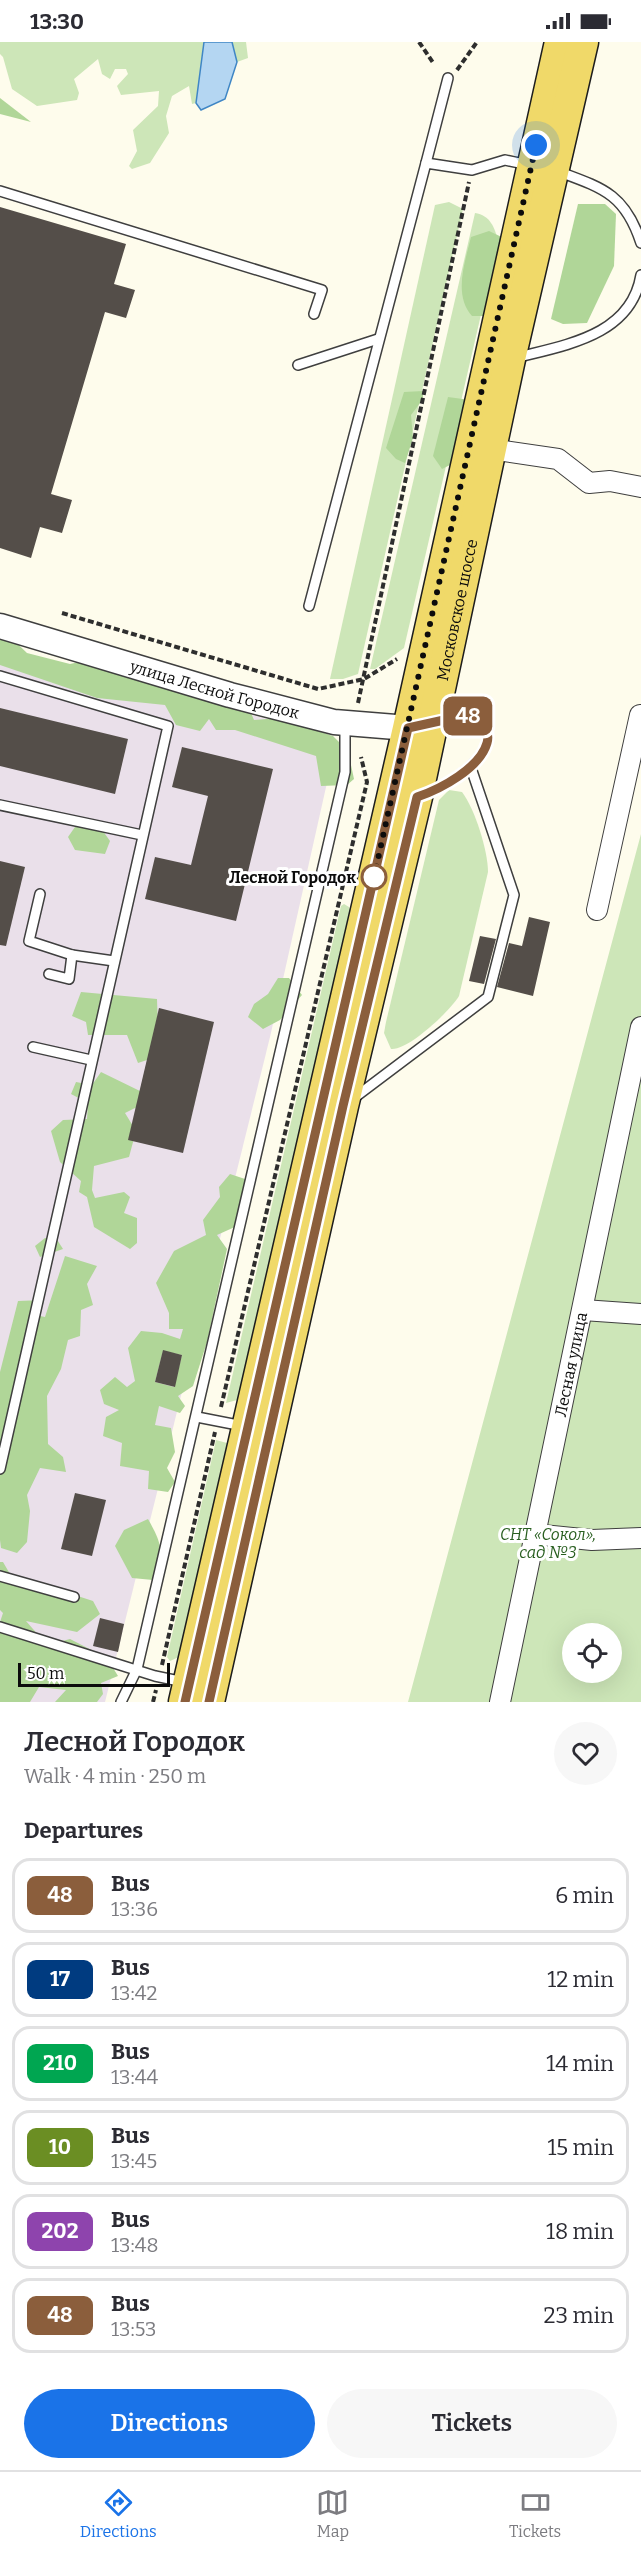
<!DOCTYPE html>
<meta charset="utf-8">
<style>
body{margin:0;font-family:Bitter,serif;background:#f7f7f7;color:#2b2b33;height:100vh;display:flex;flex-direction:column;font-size:22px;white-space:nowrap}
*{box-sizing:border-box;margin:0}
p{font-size:20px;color:#7c7c81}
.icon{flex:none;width:33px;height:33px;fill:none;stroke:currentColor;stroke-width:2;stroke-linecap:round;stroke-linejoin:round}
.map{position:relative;height:1660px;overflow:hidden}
.details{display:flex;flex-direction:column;background:#fff;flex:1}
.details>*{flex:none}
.badge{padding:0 12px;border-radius:9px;font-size:21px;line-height:39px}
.tools{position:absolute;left:562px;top:1581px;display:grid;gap:12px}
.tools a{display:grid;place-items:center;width:60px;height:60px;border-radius:50%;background:#fff;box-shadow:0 6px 24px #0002;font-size:30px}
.scale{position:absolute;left:18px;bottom:15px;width:152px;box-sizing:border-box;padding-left:6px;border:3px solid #0c0c0c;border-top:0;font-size:16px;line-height:21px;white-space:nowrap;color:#0c0c0c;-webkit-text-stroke:4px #fff;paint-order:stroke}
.you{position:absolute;width:30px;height:30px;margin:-15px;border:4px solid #fff;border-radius:50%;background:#1a73e8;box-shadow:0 0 0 9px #1a73e833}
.map>.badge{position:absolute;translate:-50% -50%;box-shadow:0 0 0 3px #fff}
h2{padding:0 24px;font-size:22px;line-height:54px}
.round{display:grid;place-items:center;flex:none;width:63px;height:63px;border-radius:32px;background:#f7f7f7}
.headline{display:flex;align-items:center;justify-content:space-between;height:102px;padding:0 24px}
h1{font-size:28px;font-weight:600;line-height:45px}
.button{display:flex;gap:12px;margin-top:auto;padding:12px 24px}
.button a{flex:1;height:69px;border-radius:36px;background:#1a73e8;color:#fff;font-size:24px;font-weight:600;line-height:69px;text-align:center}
.button a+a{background:#f7f7f7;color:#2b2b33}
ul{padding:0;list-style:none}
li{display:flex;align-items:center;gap:18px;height:75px;margin:0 12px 9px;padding:0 12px;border:3px solid #e1e1e2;border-radius:18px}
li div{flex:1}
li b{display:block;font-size:22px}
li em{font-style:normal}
li .badge{min-width:66px;font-weight:700;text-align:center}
.status{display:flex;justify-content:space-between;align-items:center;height:42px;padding:0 30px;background:#fff;direction:ltr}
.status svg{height:16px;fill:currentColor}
.dock{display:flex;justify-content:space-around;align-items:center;height:84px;border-top:2px solid #e1e1e2;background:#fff;font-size:16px;color:#7c7c81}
.dock a{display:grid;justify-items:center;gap:3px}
.dock .selected{color:#1a73e8}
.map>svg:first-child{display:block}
.industrial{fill:#eae0ea}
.green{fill:#cde6b8;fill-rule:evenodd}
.forest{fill:#b0d698;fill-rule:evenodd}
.water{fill:#b4d6f2;stroke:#3f86c5;stroke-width:1.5}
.building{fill:#544e49}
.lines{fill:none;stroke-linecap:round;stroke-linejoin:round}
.service-casing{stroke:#3f3f3f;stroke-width:12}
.minor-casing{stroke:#3f3f3f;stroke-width:22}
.tertiary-casing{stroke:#3f3f3f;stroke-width:27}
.primary-casing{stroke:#1d1d1d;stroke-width:33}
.path{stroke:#2e2e2e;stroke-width:4;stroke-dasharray:6 3;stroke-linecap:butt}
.service{stroke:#fff;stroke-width:9}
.minor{stroke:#fff;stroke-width:20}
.tertiary{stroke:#fff;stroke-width:24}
.primary{stroke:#f0d969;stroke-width:30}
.line-casing{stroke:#fff;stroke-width:14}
.line{stroke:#8b5e3c;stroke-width:9}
.walk{stroke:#0c0c0c;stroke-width:6;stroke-dasharray:0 10.8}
.stop-dot{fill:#fff;stroke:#8b5e3c;stroke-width:3}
.labels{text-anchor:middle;stroke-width:6;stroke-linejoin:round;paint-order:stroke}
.street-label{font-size:16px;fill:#0c0c0c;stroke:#fff}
.stop-label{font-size:16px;font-weight:bold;fill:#0c0c0c;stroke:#fff;text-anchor:end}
.park-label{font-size:16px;font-style:italic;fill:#295f20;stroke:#fff}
</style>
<div class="status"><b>13:30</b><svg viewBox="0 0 49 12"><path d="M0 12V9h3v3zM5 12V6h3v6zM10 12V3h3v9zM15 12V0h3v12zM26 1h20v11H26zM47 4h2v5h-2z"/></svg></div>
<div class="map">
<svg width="641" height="1660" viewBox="0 0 641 1660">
<rect width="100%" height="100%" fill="#fefcec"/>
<!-- industrial -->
<path class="industrial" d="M0,607l328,86 7,12 -65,290 -165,665h-105z"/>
<!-- green -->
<g class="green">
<path d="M0,0h204l-8,61 -4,1 -3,-18 -17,10 -6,20 3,17 -19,30 -18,6 -3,-3 8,-15 -4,-21 25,-24 1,-15 -38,4 -4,-9 11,-12 -2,-5h-11l-5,10 -8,-5 -4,-15 -24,20 5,14 -2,7 -40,6 -25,-17 -9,-32 -3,-3z"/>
<path d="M232,0h14l2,16 -11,4z"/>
<path d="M449,160l14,7 -105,465 -15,5h-13l105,-474z"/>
<path d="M475,171c15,2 20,15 23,28l-94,407 -29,21h-5z"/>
<path d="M449,748l13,2c13,17 26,59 26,80l-29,124c-8,14 -51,55 -68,53l-7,-16 2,-11 53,-222z"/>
<path d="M641,792v868h-233zM573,1592h39v38h-39z"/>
<path d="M344,862l5,3 4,11 -110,476 -6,6 -11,3 115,-497z"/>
<path d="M216,1398l11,3 2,6 -50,208 -9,4 -3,-4z"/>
</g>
<!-- forest -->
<g class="forest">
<path d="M0,56l31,24 -31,-8z"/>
<path d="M578,162h27l11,10 -2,52 -27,57 -24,1 -12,-5z"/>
<path d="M489,189l19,9 -19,76h-17c-19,-21 -7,-54 -1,-79z"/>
<path d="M423,349v8l-12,16 2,23 -8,25 -9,-4 -10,-11 18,-56z"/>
<path d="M448,355l22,3 -8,59 -20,10 -9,-13z"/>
<path d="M0,585l27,26 43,11 27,-6 147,39 10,23 26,-2 53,18 15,15 6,28 -7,6 -26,1 -5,-30 -81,-26h-19l-7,-11 -9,12 -24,-6 -11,-20 -68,-7 -97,-33z"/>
<path d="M75,785h25l10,14 -5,13 -30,-4 -7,-13z"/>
<path d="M278,936h11l13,17 -22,25 -17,9 -15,-12 6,-13 14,-10z"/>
<path d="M81,950l76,7 2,57 -21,7 -11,-28h-39l-2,-13 -14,-6z"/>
<path d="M101,1030l41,20 1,12 -18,9 11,18 -7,26 -35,9 -2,24 3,8 29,-6 6,5 -6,16 13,5v25l-7,6 -36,-22 -7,-30 -8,-5 2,-11 -21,-19 -9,-31 12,-11 24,-1 1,-16 -17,-9 5,-12 16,3z"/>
<path d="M230,1132l18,6 -11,46 -20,9 10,14 -20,93 -14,44 -15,10 7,10 -5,7 -21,-7 -4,19 16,3 4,24 -8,16 8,14 -7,10 -20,-3 1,-18 -29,-5 2,-23 -19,-7 3,-19 13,-7 -15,-6 -4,-14 15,-13 12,10 8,-6 -7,-33 13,-17 21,2 18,6 3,-10h-14v-16l-13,-30 18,-32 32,-16 -3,-15 17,-23 -1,-10zM163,1309l19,4 -8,32 -19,-5z"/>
<path d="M45,1196h11l7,11 -23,8 -5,-11z"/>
<path d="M65,1214l32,10 -10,18 6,21 -12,5 -1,26 -12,4 -7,29 -14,27 1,48 15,13 3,15 -26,-4 -13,27 3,16 -3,31 -10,11 -16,-5 -1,-8v-168l18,-71 26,-1 -4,16 5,1z"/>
<path d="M148,1477c14,25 17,34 5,61l-21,-2 -17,-32 9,-16z"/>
<path d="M0,1520h3l7,12 83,27 7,13 -23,18 -51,-11 21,24 23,-6 37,19 11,18 -17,7 2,11 -6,8h-42l11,-12 -27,-3 -9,15h-30v-80l3,-9 -3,-3z"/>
</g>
<!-- water -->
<path class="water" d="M204,0h28l5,20 -12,37 -24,11 -5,-7z"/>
<!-- building -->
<g class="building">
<path d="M0,165l126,37 -12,40 21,6 -9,28 -21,-6 -54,182 21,6 -10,33 -22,-6 -9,31 -31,-10z"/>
<path d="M0,666l128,31 -13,55 -115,-28z"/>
<path d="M182,705l91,22 -37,152 -91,-22 10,-42 36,8 17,-69 -36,-9z"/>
<path d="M0,819l25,6 -19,79 -6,-1z"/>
<path d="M529,875l21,5 -17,74 -36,-9 12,-44 13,3z"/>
<path d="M480,894l16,3 -12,45 -15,-3z"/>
<path d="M159,966l55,14 -31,131 -55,-13z"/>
<path d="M163,1308l19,5 -7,32 -20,-5z"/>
<path d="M75,1451l31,7 -14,56 -31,-7z"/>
<path d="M100,1576l24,6 -6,28 -25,-6z"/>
</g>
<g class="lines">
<defs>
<g id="service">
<path d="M426,121l22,-85"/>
<path d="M557,129c46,17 68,23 84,72"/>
<path d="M0,149l322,99 -8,24"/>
<path d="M515,316c50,-13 116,-22 126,-83"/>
<path d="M298,323l80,-26"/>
<path d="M309,564l117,-443 46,7 33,-10 24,5"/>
<path d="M0,634l168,50 -168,743"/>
<path d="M423,753c21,-7 57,-30 64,-52 3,-10 -3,-19 -7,-27h-18l-24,4"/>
<path d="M0,763l142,30"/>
<path d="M40,852l-11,47 43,14 42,6"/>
<path d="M49,932l20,5 3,-24"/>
<path d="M33,1005l58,13"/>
<path d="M354,1056l134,-101 26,-102 -43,-127"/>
<path d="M197,1375l46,9"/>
<path d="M0,1534l74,21"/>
<path d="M0,1585l155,49 29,6"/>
<path d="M121,1660l16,-33 208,-897v-48"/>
</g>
<g id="minor">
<path d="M491,407l67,10 31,24 21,-2 31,6"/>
<path d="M597,868l43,-195"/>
<path d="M583,1268l58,4"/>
<path d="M533,1492l59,6 49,-2"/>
<path id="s1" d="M500,1660l141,-675"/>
</g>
<g id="tertiary">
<path id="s2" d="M0,584l230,69 104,27 74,6"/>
</g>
<g id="primary">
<path d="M184,1660l224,-974 152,-686"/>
<path id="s3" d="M209,1660l134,-596 74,-309 93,-438 73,-317"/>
</g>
</defs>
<!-- service casing -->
<use href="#service" class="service-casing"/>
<!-- minor casing -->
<use href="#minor" class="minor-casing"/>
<!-- tertiary casing -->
<use href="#tertiary" class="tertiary-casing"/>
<!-- primary casing -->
<use href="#primary" class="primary-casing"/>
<!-- path -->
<g class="path">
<path d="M419,0l15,22"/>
<path d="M457,28l20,-28"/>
<path d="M62,571l256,76 46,-10 33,-20"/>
<path d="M358,661l111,-521"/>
<path d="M221,1365l146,-625 -6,-25"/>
<path d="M162,1623l53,-233"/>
<path d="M153,1660l3,-12"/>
</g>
<!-- service -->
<use href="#service" class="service"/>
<!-- minor -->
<use href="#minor" class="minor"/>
<!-- tertiary -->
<use href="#tertiary" class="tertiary"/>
<!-- primary -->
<use href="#primary" class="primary"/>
</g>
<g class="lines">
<defs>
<path id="line" d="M185,1660l223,-974 54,-12h18c4,8 10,17 7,27 -7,25 -46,46 -70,54l-74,309 -134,596"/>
</defs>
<!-- line casing -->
<use href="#line" class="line-casing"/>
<!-- line -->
<use href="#line" class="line"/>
<!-- walk -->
<path class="walk" d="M374,835l162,-732"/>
</g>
<!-- markers -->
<circle class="stop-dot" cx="374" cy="835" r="12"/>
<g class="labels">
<!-- street labels -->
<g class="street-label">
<text dy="6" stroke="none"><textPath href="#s3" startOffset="1120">Московское шоссе</textPath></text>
<text dy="6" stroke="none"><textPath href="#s2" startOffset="224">улица Лесной Городок</textPath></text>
<text dy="6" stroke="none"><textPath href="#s1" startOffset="345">Лесная улица</textPath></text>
</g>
<!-- stop labels -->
<g class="stop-label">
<text x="356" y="841">Лесной Городок</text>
</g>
<!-- park labels -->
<g class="park-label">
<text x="548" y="1498">СНТ «Сокол»,<tspan x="548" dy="18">сад №3</tspan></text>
</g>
</g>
</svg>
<div class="tools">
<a><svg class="icon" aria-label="locate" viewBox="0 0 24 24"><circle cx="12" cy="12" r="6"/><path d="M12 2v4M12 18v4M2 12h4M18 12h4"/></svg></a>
</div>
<div class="scale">50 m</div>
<div class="you" style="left:536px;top:103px"></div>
<b class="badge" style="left:468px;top:674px;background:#8b5e3c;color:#fff">48</b>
</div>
<section class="details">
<div class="headline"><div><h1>Лесной Городок</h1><p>Walk · 4 min · 250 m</p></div><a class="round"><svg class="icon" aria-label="heart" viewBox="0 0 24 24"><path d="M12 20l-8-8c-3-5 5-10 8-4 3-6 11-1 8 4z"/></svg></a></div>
<h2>Departures</h2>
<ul>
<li><span class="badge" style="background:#8b5e3c;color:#fff">48</span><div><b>Bus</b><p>13:36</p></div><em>6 min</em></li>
<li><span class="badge" style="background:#003b80;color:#fff">17</span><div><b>Bus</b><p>13:42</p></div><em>12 min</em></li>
<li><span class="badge" style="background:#00a651;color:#fff">210</span><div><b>Bus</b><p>13:44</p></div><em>14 min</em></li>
<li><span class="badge" style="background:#6b8e23;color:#fff">10</span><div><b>Bus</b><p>13:45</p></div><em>15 min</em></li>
<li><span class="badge" style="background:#8e44ad;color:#fff">202</span><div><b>Bus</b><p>13:48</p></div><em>18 min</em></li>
<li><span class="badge" style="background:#8b5e3c;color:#fff">48</span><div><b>Bus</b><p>13:53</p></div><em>23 min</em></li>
</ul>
<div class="button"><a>Directions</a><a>Tickets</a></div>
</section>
<nav class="dock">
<a class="selected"><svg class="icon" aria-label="directions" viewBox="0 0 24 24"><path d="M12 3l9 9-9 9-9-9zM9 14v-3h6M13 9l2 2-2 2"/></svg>Directions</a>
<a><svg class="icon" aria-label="map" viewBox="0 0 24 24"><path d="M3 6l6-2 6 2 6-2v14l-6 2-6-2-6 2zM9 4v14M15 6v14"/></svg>Map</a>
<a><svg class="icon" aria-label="tickets" viewBox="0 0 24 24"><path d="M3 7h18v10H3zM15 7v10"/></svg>Tickets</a>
</nav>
